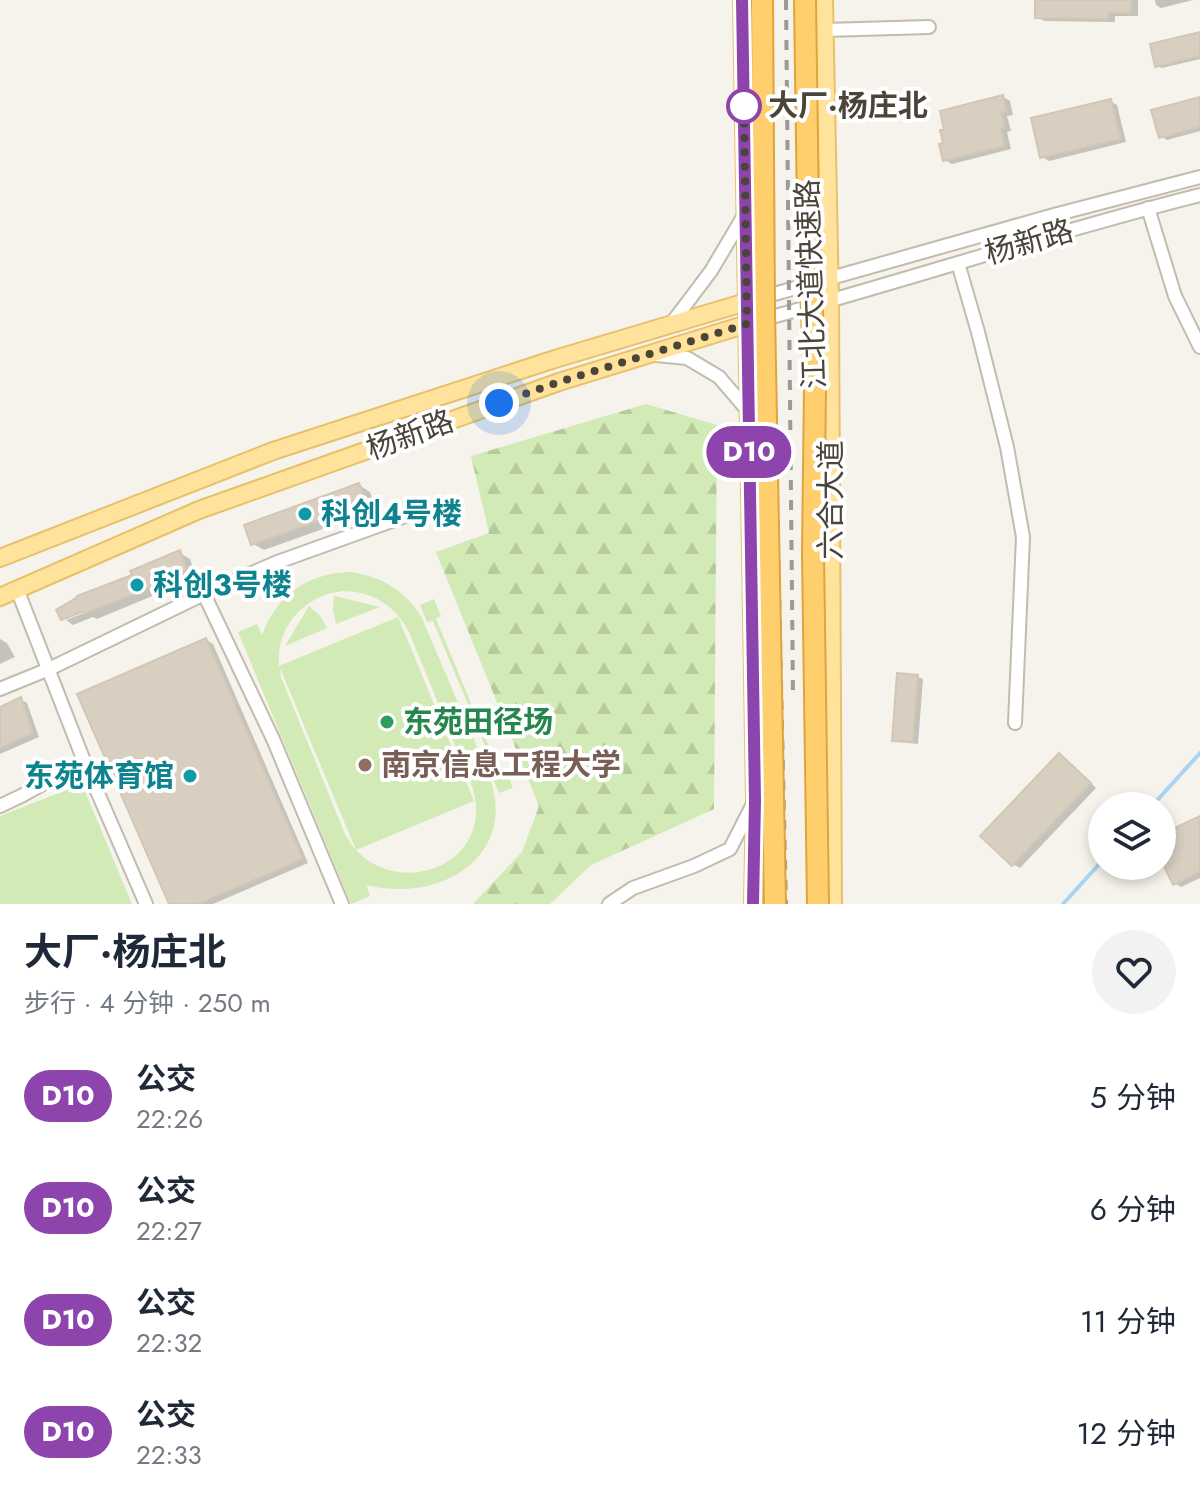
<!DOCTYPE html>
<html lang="zh">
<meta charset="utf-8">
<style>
body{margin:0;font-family:Jost,"Noto Sans SC",sans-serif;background:#f2f2f3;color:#1f2937;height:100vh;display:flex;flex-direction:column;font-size:30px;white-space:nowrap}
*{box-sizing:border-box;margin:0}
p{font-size:26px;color:#747a83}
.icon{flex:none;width:44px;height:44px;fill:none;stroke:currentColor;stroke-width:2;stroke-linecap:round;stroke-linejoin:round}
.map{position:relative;height:904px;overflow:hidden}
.panel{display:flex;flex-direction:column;background:#fff;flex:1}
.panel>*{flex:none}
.badge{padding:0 16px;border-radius:26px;font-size:28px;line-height:52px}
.fabs{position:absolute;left:1088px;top:792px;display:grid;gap:16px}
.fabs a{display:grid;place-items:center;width:88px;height:88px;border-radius:50%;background:#fff;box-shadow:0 4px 12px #0003;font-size:40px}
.you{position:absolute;width:40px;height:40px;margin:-20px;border:6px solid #fff;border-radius:50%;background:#1a73e8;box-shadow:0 0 0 12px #1a73e833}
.map>.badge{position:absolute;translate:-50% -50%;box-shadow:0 0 0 4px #fff}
.round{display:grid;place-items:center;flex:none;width:84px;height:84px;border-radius:42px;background:#f2f2f3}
.head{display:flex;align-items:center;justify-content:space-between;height:136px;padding:0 24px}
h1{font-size:38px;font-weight:700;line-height:60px}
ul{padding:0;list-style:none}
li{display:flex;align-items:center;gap:24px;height:112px;padding:0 24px}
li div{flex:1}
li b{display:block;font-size:30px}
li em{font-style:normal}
li .badge{min-width:88px;font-weight:700;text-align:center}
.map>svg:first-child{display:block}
.forest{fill:url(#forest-firs)}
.green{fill:#d2eab5;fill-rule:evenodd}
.shadow{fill:#0003}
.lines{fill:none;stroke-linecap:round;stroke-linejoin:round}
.stream{stroke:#a9d4f2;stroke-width:4}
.building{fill:#d8cfc1;stroke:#d3c7b4;stroke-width:2}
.minor-casing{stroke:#c2bbae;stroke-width:16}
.major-casing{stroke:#e6c16a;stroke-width:20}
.minor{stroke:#fff;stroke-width:12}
.major{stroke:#ffe39c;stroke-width:16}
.rail{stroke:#9a9a9a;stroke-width:4;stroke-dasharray:10 10;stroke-linecap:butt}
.highway-bridge-casing{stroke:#e0a43c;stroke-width:24;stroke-linecap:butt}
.highway-bridge{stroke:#ffcf6e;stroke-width:20}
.line-casing{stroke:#fff;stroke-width:18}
.line{stroke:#8e44ad;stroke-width:12}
.walk{stroke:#4b4439;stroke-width:8;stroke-dasharray:0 14.4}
.stop-dot{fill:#fff;stroke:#8e44ad;stroke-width:4}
.culture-dot{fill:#0f9aa8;stroke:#fff;stroke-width:3}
.leisure-dot{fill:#2e9e5b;stroke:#fff;stroke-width:3}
.education-dot{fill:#8d6e63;stroke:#fff;stroke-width:3}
.labels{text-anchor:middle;stroke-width:8;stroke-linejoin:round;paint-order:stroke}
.stop-label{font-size:30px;font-weight:bold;fill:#4b4439;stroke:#fff;text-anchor:start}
.street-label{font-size:30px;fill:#4b4439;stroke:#fff}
.culture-label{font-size:30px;font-weight:bold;fill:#0d838f;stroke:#fff;text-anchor:start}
.leisure-label{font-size:30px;font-weight:bold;fill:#27864d;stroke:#fff;text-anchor:start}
.education-label{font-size:30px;font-weight:bold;fill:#785e54;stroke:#fff;text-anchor:start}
</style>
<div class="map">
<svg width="1200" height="904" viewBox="0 0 1200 904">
<defs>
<pattern id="forest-firs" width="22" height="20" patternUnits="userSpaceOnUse" patternTransform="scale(2)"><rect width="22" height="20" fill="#d2eab5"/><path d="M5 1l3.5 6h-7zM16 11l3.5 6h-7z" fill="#b6ca9c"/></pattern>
</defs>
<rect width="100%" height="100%" fill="#f6f3ec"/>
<!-- forest -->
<path class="forest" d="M646,404l71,21 -3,384 -123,56 -41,39h-77l49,-52 17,-46 -103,-254 53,-19 -18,-77z"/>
<!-- green -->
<g class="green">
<path d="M350,572c31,4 54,18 71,44l68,159c30,80 -47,129 -123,110l4,11 -19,8 -113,-272 19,-8 5,11c15,-40 46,-62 88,-63zM342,591c30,0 53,14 67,41l64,157c23,84 -92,115 -128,45l-64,-157 -1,-9 76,182 118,-49 -76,-184 -119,49c-3,-40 25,-70 63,-75z"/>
<path d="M334,596h1l45,11 -44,17 -3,-14z"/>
<path d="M434,599l7,17 -5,3 64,154 6,-2 7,17 -14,5 -7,-16 5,-3 -64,-153 -6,1 -7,-17z"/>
<path d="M309,606l11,10 7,12 -42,18z"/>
<path d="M82,784l50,120h-132v-88z"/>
</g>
<!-- shadow -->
<g class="shadow">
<path d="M1037,0h101v16h-23v6l-71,-1 -7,-4z"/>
<path d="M1155,0h38l-32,8 -5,-3z"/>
<path d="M1200,34v25l-38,9 -5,-2z"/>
<path d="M1003,97l7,4 3,14 -6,1 4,15 -4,1 4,17 -59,15 -7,-4z"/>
<path d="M1200,99v32l-33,9 -7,-4z"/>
<path d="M1110,101l7,4 9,37 -77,19 -7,-4z"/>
<path d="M359,485l11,7 6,18 -112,40 -11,-6z"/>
<path d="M180,553l10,6 6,18 -16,8 2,5 -15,5 -5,-3 -65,27 -4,-2 -20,8 -7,-5 26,-10 42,-34z"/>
<path d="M0,639l7,4 8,14 -15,7z"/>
<path d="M206,640l7,4 95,219 -95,41h-42z"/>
<path d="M918,677l5,2 -5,65 -20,-2 -4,-2z"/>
<path d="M20,699l7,4 12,34 -39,17v-46z"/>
<path d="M1059,756l7,3 30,29 -76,80 -7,-4z"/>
<path d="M1200,818v60l-19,9 -7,-4 -12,-25v-22z"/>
</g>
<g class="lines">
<!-- stream -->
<g class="stream">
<path d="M1152,806l48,-53"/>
<path d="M1063,904l39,-43"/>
</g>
</g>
<!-- building -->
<g class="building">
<path d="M1035,0h97l-1,13h-22l-1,6 -73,-1z"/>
<path d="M1200,32v24l-45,11 -5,-23z"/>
<path d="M1003,95l4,17 -6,1 4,14 -4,1 4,18 -62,15 -4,-17 4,-1 -3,-13h4l-4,-19z"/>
<path d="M1200,97v30l-41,11 -8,-28z"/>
<path d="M1111,99l10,40 -81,19 -9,-40z"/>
<path d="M359,483l8,21 -116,41 -7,-20z"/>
<path d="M180,550l7,21 -17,8 2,5 -17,7 -1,-5 -70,28 -2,-2 -21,8 -5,-10 20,-12 1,-2 55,-21 -2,-4z"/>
<path d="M206,638l97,221 -105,45h-29l-92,-210z"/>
<path d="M897,673l21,2 -5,67 -21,-1z"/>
<path d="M21,697l12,36 -33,15v-41z"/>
<path d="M1059,753l32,30 -79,83 -32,-30z"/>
<path d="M1200,816v56l-27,13 -11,-23v-28z"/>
</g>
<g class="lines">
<defs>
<g id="minor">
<path d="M825,30l104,-3"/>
<path d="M1148,208l27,88 25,51"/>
<path d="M958,263l20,69 29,115 16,90 -8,186"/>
<path d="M760,298l294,-83 146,-38"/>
<path d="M761,320c147,-40 291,-88 439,-125"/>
<path d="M671,324l40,-53 35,-59"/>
<path d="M656,355l31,3 32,19 29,34"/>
<path d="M17,589l67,172 62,143"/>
<path d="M204,594l69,145 69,165"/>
<path d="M0,689l49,-20 155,-75 71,-31 136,-49"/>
<path d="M0,806l23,-11 61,-34"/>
<path d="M609,904l24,-16 61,-22 36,-17 24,-47"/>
</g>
<g id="major">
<path d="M742,0l13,800 -2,104"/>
<path d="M824,0l6,302 3,602"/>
<path d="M0,558l273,-107 282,-92 191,-57"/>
<path d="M0,597l199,-87 360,-128 188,-58"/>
</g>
</defs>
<!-- minor casing -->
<use href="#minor" class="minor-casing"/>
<!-- major casing -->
<use href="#major" class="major-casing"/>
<!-- minor -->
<use href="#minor" class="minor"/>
<!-- major -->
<use href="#major" class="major"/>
<!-- rail -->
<g class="rail">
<path d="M769,0l1,192 16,712"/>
<path d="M786,0l7,696"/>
</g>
<defs>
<g id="highway-bridge">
<path d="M762,0l2,312 11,592"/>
<path d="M805,0l3,211 7,177 -2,166 5,350"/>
</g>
</defs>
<!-- highway-bridge casing -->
<use href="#highway-bridge" class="highway-bridge-casing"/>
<!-- highway-bridge -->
<use href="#highway-bridge" class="highway-bridge"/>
</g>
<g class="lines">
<defs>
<path id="line" d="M742,0l13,800 -2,104"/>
</defs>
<!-- line casing -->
<use href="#line" class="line-casing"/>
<!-- line -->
<use href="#line" class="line"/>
<!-- walk -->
<path class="walk" d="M499,403l60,-21 188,-58 -3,-218"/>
</g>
<!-- markers -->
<circle class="stop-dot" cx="744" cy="106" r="16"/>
<g class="culture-dot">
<circle cx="305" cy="514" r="8"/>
<circle cx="137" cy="585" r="8"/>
<circle cx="190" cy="776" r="8"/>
</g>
<circle class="leisure-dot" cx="387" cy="722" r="8"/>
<circle class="education-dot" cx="365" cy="765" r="8"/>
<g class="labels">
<!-- stop labels -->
<g class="stop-label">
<text x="768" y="116">大厂·杨庄北</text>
</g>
<!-- street labels -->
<g class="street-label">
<text transform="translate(1029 242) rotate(-16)" y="10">杨新路</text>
<text transform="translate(811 284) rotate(-92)" y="10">江北大道快速路</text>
<text transform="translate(410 435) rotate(-20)" y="10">杨新路</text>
<text transform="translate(831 500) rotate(-90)" y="10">六合大道</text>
</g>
<!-- culture labels -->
<g class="culture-label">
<text x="321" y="524">科创4号楼</text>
<text x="153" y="595">科创3号楼</text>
<text x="174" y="786" text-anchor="end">东苑体育馆</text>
</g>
<!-- leisure labels -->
<g class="leisure-label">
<text x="403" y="732">东苑田径场</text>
</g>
<!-- education labels -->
<g class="education-label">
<text x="381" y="775">南京信息工程大学</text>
</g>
</g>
</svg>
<div class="fabs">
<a><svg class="icon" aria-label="layers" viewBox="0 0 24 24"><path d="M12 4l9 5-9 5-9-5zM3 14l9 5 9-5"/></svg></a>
</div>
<div class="you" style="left:499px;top:403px"></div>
<b class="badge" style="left:749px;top:452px;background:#8e44ad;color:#fff">D10</b>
</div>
<section class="panel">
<div class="head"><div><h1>大厂·杨庄北</h1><p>步行 · 4 分钟 · 250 m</p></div><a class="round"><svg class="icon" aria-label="heart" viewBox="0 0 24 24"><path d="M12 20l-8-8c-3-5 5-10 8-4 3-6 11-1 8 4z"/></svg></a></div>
<ul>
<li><span class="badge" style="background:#8e44ad;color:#fff">D10</span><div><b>公交</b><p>22:26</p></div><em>5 分钟</em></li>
<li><span class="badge" style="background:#8e44ad;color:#fff">D10</span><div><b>公交</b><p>22:27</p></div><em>6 分钟</em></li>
<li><span class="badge" style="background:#8e44ad;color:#fff">D10</span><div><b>公交</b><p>22:32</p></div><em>11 分钟</em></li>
<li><span class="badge" style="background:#8e44ad;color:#fff">D10</span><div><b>公交</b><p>22:33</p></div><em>12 分钟</em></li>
</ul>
</section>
